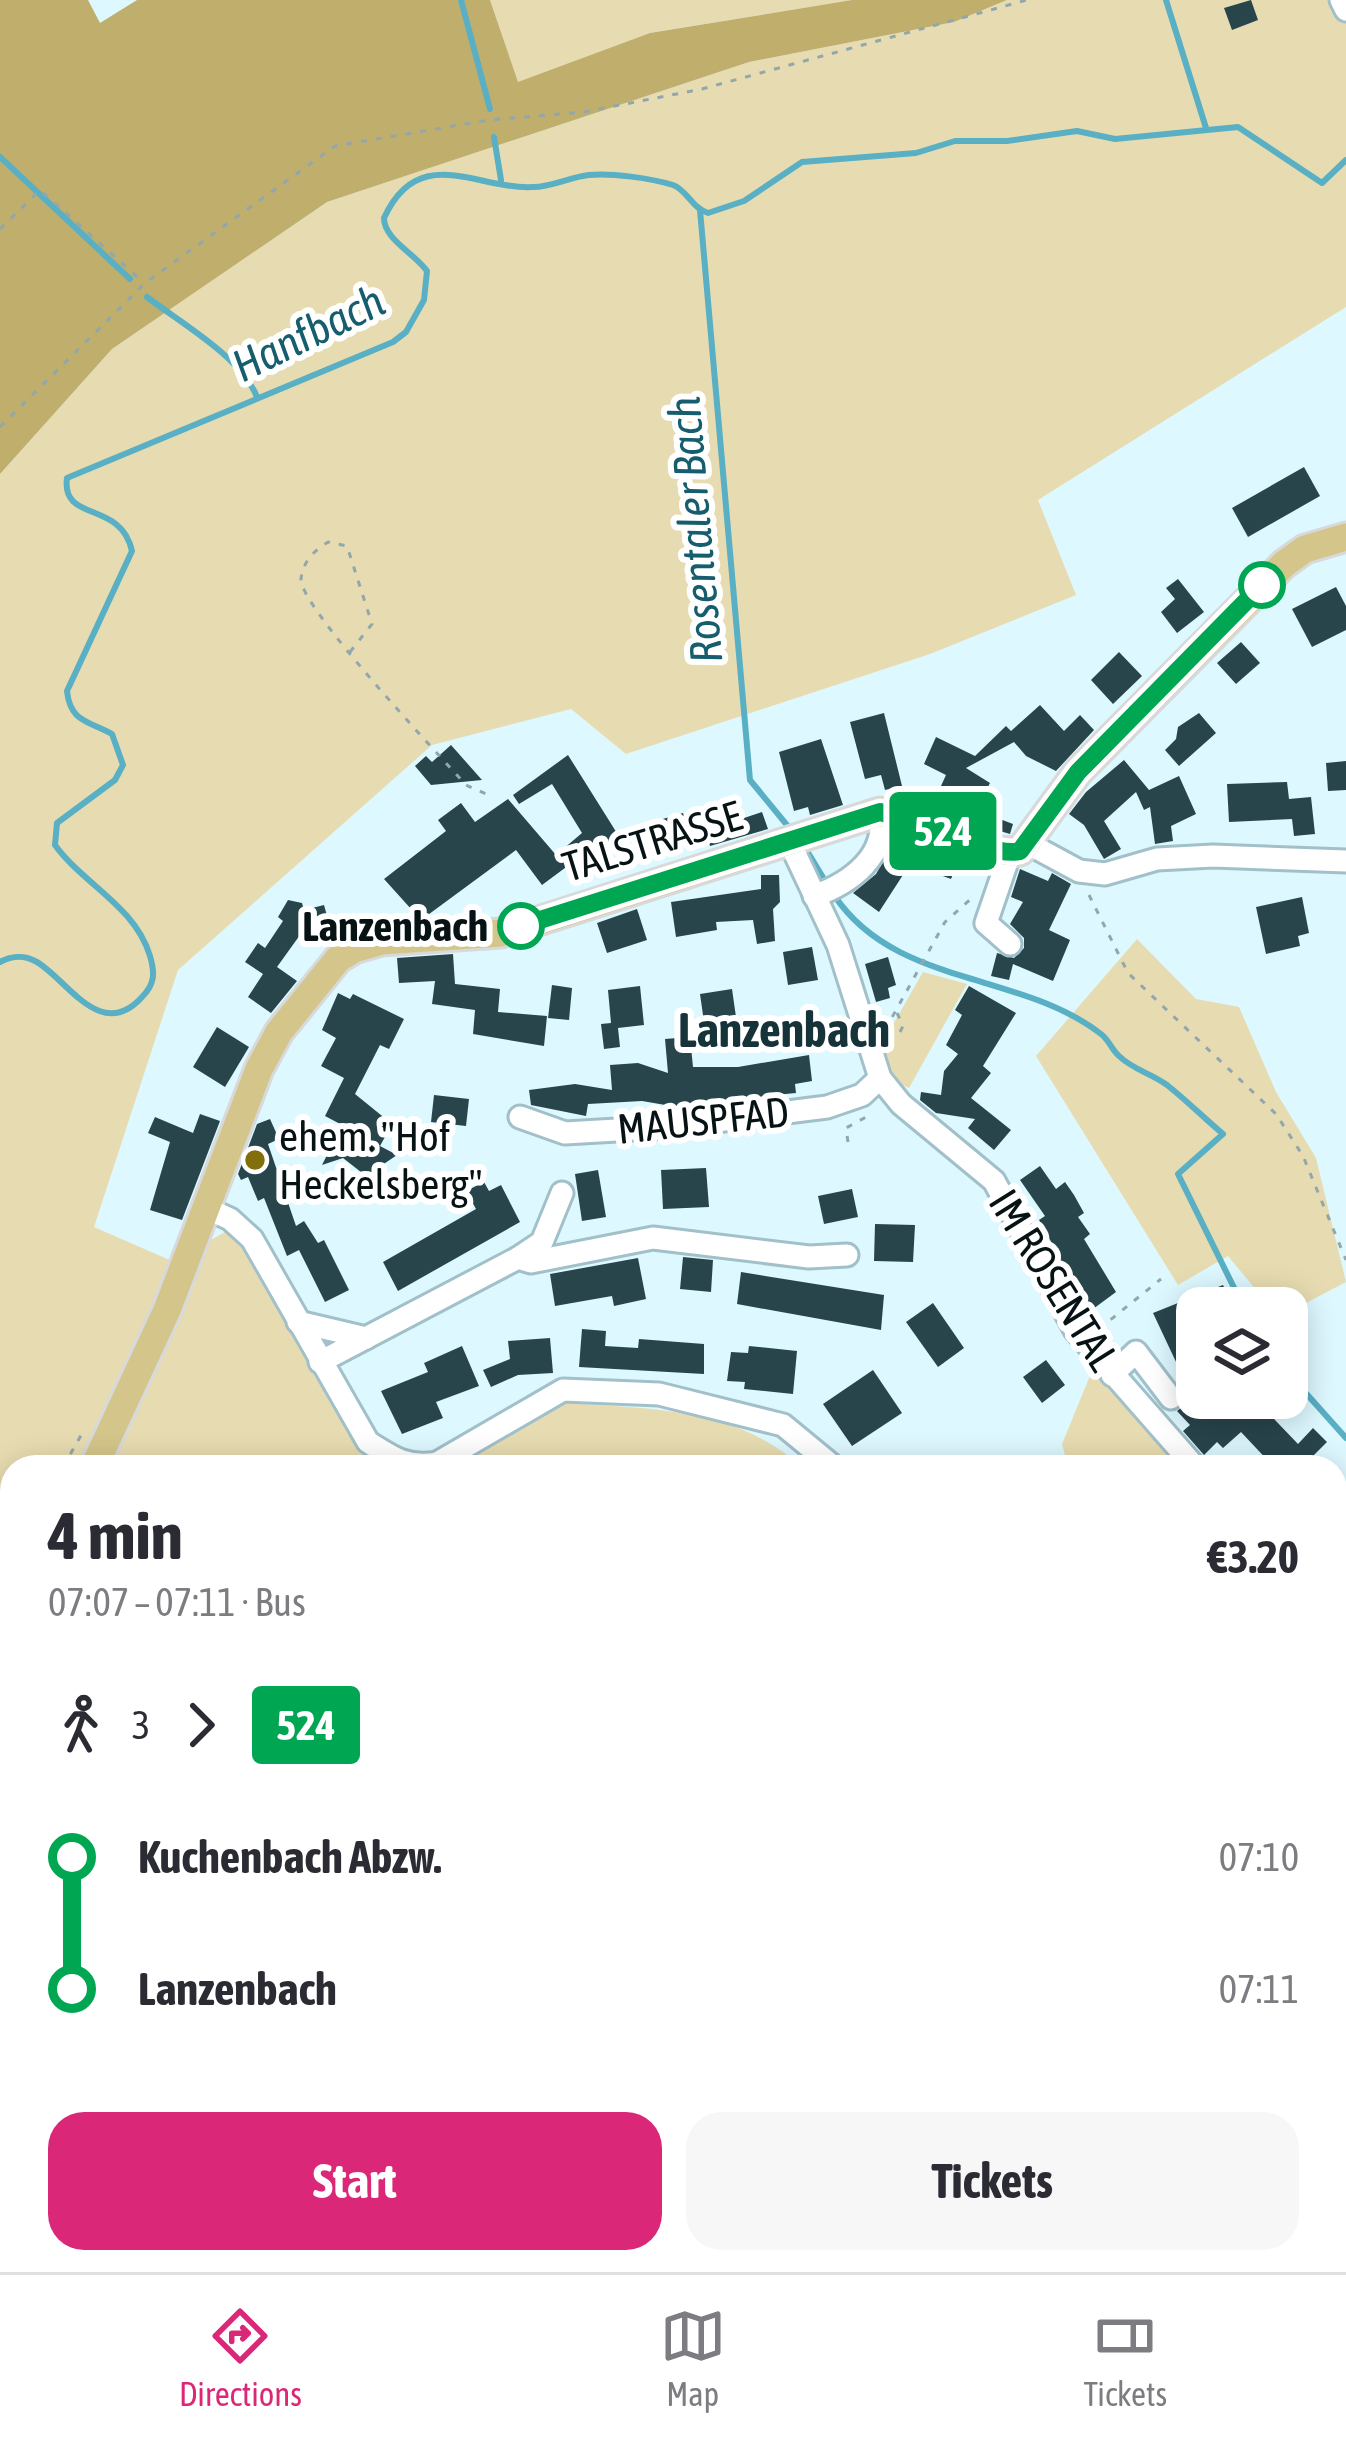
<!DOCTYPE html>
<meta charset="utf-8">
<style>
body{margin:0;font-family:"Asap Condensed",sans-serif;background:#f7f7f7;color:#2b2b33;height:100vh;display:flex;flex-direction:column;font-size:45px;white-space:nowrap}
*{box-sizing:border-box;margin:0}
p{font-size:39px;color:#7c7c81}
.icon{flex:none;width:66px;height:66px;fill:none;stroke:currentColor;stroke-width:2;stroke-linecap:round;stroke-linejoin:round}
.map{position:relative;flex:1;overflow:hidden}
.sheet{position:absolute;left:0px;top:1455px;width:1347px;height:819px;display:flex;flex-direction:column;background:#fff;border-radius:36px 36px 0 0;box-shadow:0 6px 30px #0003}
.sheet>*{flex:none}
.badge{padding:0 24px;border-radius:9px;font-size:42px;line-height:78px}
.controls{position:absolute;left:1176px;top:1287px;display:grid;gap:24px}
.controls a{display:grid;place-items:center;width:132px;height:132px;border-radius:24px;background:#fff;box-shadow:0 6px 30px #0003;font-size:60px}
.map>.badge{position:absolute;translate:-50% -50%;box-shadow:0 0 0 6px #fff}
.legs{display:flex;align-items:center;gap:18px;height:132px;padding:0 48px;font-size:39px}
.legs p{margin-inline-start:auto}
.overview{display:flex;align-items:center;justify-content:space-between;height:204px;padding:0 48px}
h1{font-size:66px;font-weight:700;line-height:90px}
.action{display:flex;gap:24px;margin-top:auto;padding:24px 48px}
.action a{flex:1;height:138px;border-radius:36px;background:#db2777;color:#fff;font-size:48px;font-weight:700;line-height:138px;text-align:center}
.action a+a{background:#f7f7f7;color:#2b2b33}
ul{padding:0 48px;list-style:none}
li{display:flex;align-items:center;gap:42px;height:132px;font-size:45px}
li i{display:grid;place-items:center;width:18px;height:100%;margin:0 15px;background:currentColor}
li i::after{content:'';width:30px;height:30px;margin:-15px;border:9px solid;border-radius:50%;background:#fff}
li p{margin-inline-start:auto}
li:first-child i{background:linear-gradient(#0000 50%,currentColor 0)}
li:last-child i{background:linear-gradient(currentColor 50%,#0000 0)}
.dock{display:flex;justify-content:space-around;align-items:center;height:168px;border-top:3px solid #e1e1e2;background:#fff;font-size:33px;color:#7c7c81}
.dock a{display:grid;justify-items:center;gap:6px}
.dock .current{color:#db2777}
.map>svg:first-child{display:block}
.green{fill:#e7dcb1}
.forest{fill:#bfae6c}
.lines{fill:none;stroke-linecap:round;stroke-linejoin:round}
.stream{stroke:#59afc4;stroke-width:6}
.building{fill:#29454c}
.minor-casing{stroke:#a1c0c9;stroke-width:27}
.major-casing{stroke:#d7d9da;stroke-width:33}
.path{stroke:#92a7ac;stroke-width:3;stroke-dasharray:6 9;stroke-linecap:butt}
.minor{stroke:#fff;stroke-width:21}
.major{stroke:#d4c68a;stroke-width:27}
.line-1-casing{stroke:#fff;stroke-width:27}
.line-1{stroke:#00a651;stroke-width:18}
.stop-1-dot{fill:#fff;stroke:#00a651;stroke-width:6}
.poi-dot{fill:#836e0c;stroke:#fff;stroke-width:4.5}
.labels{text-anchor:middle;stroke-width:12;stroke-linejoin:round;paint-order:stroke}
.street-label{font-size:42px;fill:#071215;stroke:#fff}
.stop-label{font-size:42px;font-weight:bold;fill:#071215;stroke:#fff;text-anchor:end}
.poi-label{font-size:42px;fill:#071215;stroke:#fff;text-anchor:start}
.water-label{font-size:45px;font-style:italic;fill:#165d6d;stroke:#fff}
.quarter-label{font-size:48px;font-weight:bold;fill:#17333a;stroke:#fff}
</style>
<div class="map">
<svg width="1346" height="2272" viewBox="0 0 1346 2272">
<rect width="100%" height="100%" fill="#def8ff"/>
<!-- green -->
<g class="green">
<path d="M490,0h362l-202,33 -132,50z"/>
<path d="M1007,0h339v307l-308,193 38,95 -146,59 -304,100 -55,-45 -139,36 -254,225 -84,257 78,34 53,-29 18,11 109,197 29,27h-369v795h288l9,10h-309v-1798l112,-125 215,-147 422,-140 205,-40z"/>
<path d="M1137,939l59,60 43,8 37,85 40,66 30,124 -59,31v-5h-16l-43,-52 -50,29 -142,-229z"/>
<path d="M923,972l44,12 -58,104 -15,-7 -15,-32z"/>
<path d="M1094,1366l91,101h-117l-6,-23z"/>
<path d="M566,1403c86,6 169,4 236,64h-347z"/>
<path d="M1335,1618l11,8v340l-11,-8z"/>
</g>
<!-- forest -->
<path class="forest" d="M0,0h88l12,23 37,-23h353l28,82 132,-49 202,-33h155l-53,22 -205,40 -422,140 -215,147 -112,125z"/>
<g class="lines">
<!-- stream -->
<g class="stream">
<path d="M461,0l29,109"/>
<path d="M1166,0l40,128"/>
<path d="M494,137l7,43"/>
<path d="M0,157l130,122"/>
<path d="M700,210l50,570 41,50"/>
<path d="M147,297c35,27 93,59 110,100"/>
<path d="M807,851l20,33"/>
<path d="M834,895c61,92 186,76 267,139 8,6 11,16 18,22 13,13 33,18 48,29 19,15 37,33 56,49l-45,40 66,134"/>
<path d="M0,962c11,-6 24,-7 35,-1 30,15 65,83 107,36 13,-13 13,-24 8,-41 -15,-50 -67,-72 -95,-111l2,-22 58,-43 8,-15 -11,-31c-23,-13 -42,-12 -45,-43l65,-140c-11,-51 -71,-28 -65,-73l326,-136 13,-10 18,-32 3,-29c-13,-18 -43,-32 -43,-53 35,-76 93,-28 149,-31 19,0 37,-10 56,-12 23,-2 61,3 84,10 14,5 19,23 35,28l36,-12 58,-39 114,-9 39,-12h52l70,-10 38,8 123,-12 84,56 24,-23"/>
<path d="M1287,1372l59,66"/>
</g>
</g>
<!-- building -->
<g class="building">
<path d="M1251,0l7,20 -26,10 -8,-22z"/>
<path d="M1304,467l16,29 -72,41 -16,-29z"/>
<path d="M1178,579l26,33 -27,21 -16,-21 14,-13 -9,-11z"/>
<path d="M1336,587l10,19v24l-34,17 -20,-38z"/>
<path d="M1241,642l19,21 -24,21 -19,-21z"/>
<path d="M1119,652l23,24 -29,28 -22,-24z"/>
<path d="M1040,705l24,26 16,-16 14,15 -38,41 -30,-15 -12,-14 -48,26 24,15 -14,27 37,14 -3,10 -80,-24 16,-35 -22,-11 12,-27 39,19 31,-30 5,5z"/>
<path d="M884,713l18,73 -17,4 -4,-15 -16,4 -15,-57z"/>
<path d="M1199,713l17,20 -37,33 -14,-16 11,-11 2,-12z"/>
<path d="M821,739l22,66 -33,10 -2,-8 -14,4 -15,-59z"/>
<path d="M451,745l31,35 -51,5 -16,-19 11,-10 6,6z"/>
<path d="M568,755l52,83 -41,32 -6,-8 -31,23 -26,-35 -95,70 -37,-41 62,-48 -8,-11 23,-17 14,19 33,-23 48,56 26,-22 -30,-49 -33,20 -6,-9z"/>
<path d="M1124,760l25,30 30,-14 17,38 -25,12 2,15 -18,3 -5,-37 -6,3 -8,-18 -32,29 17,28 -17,10 -20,-34 -15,-11 17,-22z"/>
<path d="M1346,761v29l-18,1 -2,-28z"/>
<path d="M1287,782l2,17 22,-2 4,37 -21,2 -2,-17 -63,3 -2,-38z"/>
<path d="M737,809l4,10 21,-7 6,17 -58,17 -2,-7 -43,13 -9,-31 27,-8 4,12z"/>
<path d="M898,836l60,26 -7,17 -41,-15 -31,48 -26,-19 23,-19z"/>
<path d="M1020,869l28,12 4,-8 19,11 -22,46 21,10 -17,41 -40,-17 -4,16 -18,-4 6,-23 17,5 10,-10v-10l-14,-14 13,-22 -12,-5z"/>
<path d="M761,875h18l1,27 -7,7 2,32 -18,3 -4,-24 -37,2 1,8 -41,7 -5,-35 90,-13z"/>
<path d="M1302,897l7,36 -11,3 2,10 -34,8 -10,-47z"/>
<path d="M288,900l14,3 2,7 20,-5 5,18 -29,12 -23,32 20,14 -26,32 -23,-16 15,-23 -18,-12 13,-19 7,5 18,-27 -5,-4z"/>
<path d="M637,909l10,31 -40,13 -10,-30z"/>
<path d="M812,947l6,33 -30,5 -5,-33z"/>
<path d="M453,954l2,30 45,5 -2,23 49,4 -3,30 -71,-12 2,-24 -43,-6 3,-23 -36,2 -2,-25z"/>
<path d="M888,957l8,28 -8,3 2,10 -14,4 -11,-38z"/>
<path d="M552,985l20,3 -3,32 -21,-2z"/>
<path d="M640,986l4,39 -26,3 2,19 -16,2 -3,-25 10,-1 -3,-33z"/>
<path d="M969,986l47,27 -33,53 8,7 -20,25 40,32 -17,20 -26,-22 7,-9 -39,-6 -16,-13 1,-8 20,3 3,-24 14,-17 -12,-9 16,-30 -7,-5z"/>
<path d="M732,989l4,28 -32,5 -4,-28z"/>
<path d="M338,993l12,6 3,-5 51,25 -15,30 -9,-4 -25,49 37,30 -12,22 17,9 -31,21 -23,-18 -21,7 20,-40 -17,-9 19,-38 -23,-12 15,-28 -14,-8z"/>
<path d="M217,1027l32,20 -24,40 -32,-20z"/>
<path d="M690,1037l3,30h45l71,-12 3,26 -17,3 1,9 -112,11 -1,4 -41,-7 -54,3 -2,12 -55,-11 -2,-15 46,-6 37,6 -2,-25 28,-2 30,10 -3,-34z"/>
<path d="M434,1095l35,4 -3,27 -35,-4z"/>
<path d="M200,1114l20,7 -38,99 -32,-10 20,-68 -22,-9 7,-16 38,16z"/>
<path d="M270,1119l9,20 -11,5 28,82 8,-5 14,22 6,-3 25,50 -24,12 -26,-52 -12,6 -23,-58 -6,3 -10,-24 -7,3 -3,-6 19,-50z"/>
<path d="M1040,1166l16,23 9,-7 9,13 10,18 -6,4 12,17 -6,5 32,53 -23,17 -43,-59 4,-3 -15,-27 6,-4 -25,-36z"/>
<path d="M706,1168l3,39 -46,2 -2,-39z"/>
<path d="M598,1170l8,47 -24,4 -7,-47z"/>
<path d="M484,1182l5,9 12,-6 19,37 -122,69 -15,-29 93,-53 -10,-18z"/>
<path d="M852,1189l6,28 -34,7 -6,-28z"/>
<path d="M875,1224l40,1 -2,37 -39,-1z"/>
<path d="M683,1257l30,3 -2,32 -31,-3z"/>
<path d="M638,1258l8,41 -32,7 -2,-10 -57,10 -5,-32z"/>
<path d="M741,1272l143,23 -3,35 -144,-26z"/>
<path d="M1223,1285l11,23h-37v90h33l10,11 14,-11 44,46 15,-16 14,14 -25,25h-28l-33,-35 -18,16 -6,-6 -13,13 -21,-24 7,-6 -13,-14 16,-13 -40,-85z"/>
<path d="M933,1303l31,45 -26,19 -32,-45z"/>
<path d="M582,1329l24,2 -1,15 33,2 1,-9 65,5v30l-125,-7z"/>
<path d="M550,1338l3,35 -35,2 -27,12 -8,-17 27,-11 -2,-18z"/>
<path d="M462,1346l17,40 -43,16 7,16 -41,16 -21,-43 47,-19 -4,-9z"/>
<path d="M749,1346l48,5 -4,43 -49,-5 1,-7 -18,-1 4,-29 17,1z"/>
<path d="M1046,1360l19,25 -23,18 -19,-26z"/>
<path d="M873,1370l29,43 -50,33 -29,-42z"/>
</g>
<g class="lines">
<defs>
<g id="minor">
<path d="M1341,0l5,10"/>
<path d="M790,843l48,102 42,133 21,26 93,77 81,149 120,137"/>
<path d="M1029,844l50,27 26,3 52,-15 56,-3 133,5"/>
<path d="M814,896c37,-13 75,-41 66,-84"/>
<path d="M1010,944l-24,-21 24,-70"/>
<path d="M520,1117l45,16 104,-6 158,-20 35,-12 18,-17"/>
<path d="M208,1209l22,10 22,20 116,203c25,16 39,26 69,21l126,-73 96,4 124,31 51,42"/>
<path d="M518,1258l24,-16 20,-49"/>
<path d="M298,1322l68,16"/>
<path d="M320,1362l198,-104 13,4 122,-24 156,19 38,-2"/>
<path d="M1112,1375l24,-23 35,46"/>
<path d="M947,2262l8,10"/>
</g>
<g id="major">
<path d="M94,1467l73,-157 92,-241 20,-37 59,-73 16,-10 28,-8 119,-8 379,-121c38,9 111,46 140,39l58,-79 206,-208 21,-15 41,-12"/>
<path d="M0,1610l12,-5"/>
</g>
</defs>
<!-- minor casing -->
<use href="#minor" class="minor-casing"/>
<!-- major casing -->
<use href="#major" class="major-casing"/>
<!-- path -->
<g class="path">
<path d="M0,229l40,-39 103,92"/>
<path d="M0,427l145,-144 190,-137 154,-26 95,-8 118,-23 325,-89"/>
<path d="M350,652l22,-28 -25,-78 -19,-4c-14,9 -25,19 -27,37 -2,27 138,176 165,206l20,9"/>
<path d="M1089,895l39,78 148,141 27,42 43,104"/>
<path d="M897,1013l6,13 -5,10"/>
<path d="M885,1030l60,-108 29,-26"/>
<path d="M848,1142l-2,-14 22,-12"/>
<path d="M1099,1329l62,-50"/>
<path d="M63,1467l21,-37"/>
<path d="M0,1521l12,-6"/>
<path d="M1335,1610l11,8"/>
<path d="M1335,1705l11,4"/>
<path d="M256,2262l8,10"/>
</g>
<!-- minor -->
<use href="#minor" class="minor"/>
<!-- major -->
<use href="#major" class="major"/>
</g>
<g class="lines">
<defs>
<path id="line-1" d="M521,926l359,-114c35,9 113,46 140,39l58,-79 184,-187"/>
</defs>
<!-- line-1 casing -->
<use href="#line-1" class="line-1-casing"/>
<!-- line-1 -->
<use href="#line-1" class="line-1"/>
</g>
<!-- markers -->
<g class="stop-1-dot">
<circle cx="1262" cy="585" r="21"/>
<circle cx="521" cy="926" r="21"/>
</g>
<circle class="poi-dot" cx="255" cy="1160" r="12"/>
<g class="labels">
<!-- street labels -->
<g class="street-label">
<text transform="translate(652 841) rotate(-17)" y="15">TALSTRASSE</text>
<text transform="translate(703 1120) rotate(-6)" y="15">MAUSPFAD</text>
<text transform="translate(1054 1280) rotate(58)" y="15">IM ROSENTAL</text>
</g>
<!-- stop labels -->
<g class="stop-label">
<text x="488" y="941">Lanzenbach</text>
</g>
<!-- poi labels -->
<g class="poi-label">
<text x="279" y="1151">ehem. "Hof<tspan x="279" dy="48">Heckelsberg"</tspan></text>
</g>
<!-- water labels -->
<g class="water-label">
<text transform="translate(308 333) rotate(-26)" y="16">Hanfbach</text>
<text transform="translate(695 530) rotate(-95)" y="16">Rosentaler Bach</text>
</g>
<!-- quarter labels -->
<g class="quarter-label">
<text x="784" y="1047">Lanzenbach</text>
</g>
</g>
</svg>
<div class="controls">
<a><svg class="icon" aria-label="layers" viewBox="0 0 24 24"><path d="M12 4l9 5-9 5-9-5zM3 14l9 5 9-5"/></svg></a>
</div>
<b class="badge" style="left:943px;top:831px;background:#00a651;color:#fff">524</b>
<section class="sheet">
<div class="overview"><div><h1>4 min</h1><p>07:07 – 07:11 · Bus</p></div><b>€3.20</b></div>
<div class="legs"><svg class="icon" aria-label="walk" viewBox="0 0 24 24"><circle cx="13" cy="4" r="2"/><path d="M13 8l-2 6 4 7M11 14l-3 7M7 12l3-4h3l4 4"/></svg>3<svg class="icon" aria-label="forward" viewBox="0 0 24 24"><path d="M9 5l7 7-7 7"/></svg><b class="badge" style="background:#00a651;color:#fff">524</b></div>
<ul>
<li><i style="color:#00a651"></i><b>Kuchenbach Abzw.</b><p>07:10</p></li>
<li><i style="color:#00a651"></i><b>Lanzenbach</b><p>07:11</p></li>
</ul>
<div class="action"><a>Start</a><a>Tickets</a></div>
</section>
</div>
<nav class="dock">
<a class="current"><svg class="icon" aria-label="directions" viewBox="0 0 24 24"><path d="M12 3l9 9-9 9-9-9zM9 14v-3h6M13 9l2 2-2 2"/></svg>Directions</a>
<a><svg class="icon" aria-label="map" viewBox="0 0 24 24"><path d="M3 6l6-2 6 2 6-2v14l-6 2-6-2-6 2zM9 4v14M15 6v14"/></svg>Map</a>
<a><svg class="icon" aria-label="tickets" viewBox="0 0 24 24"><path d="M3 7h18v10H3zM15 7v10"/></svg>Tickets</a>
</nav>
